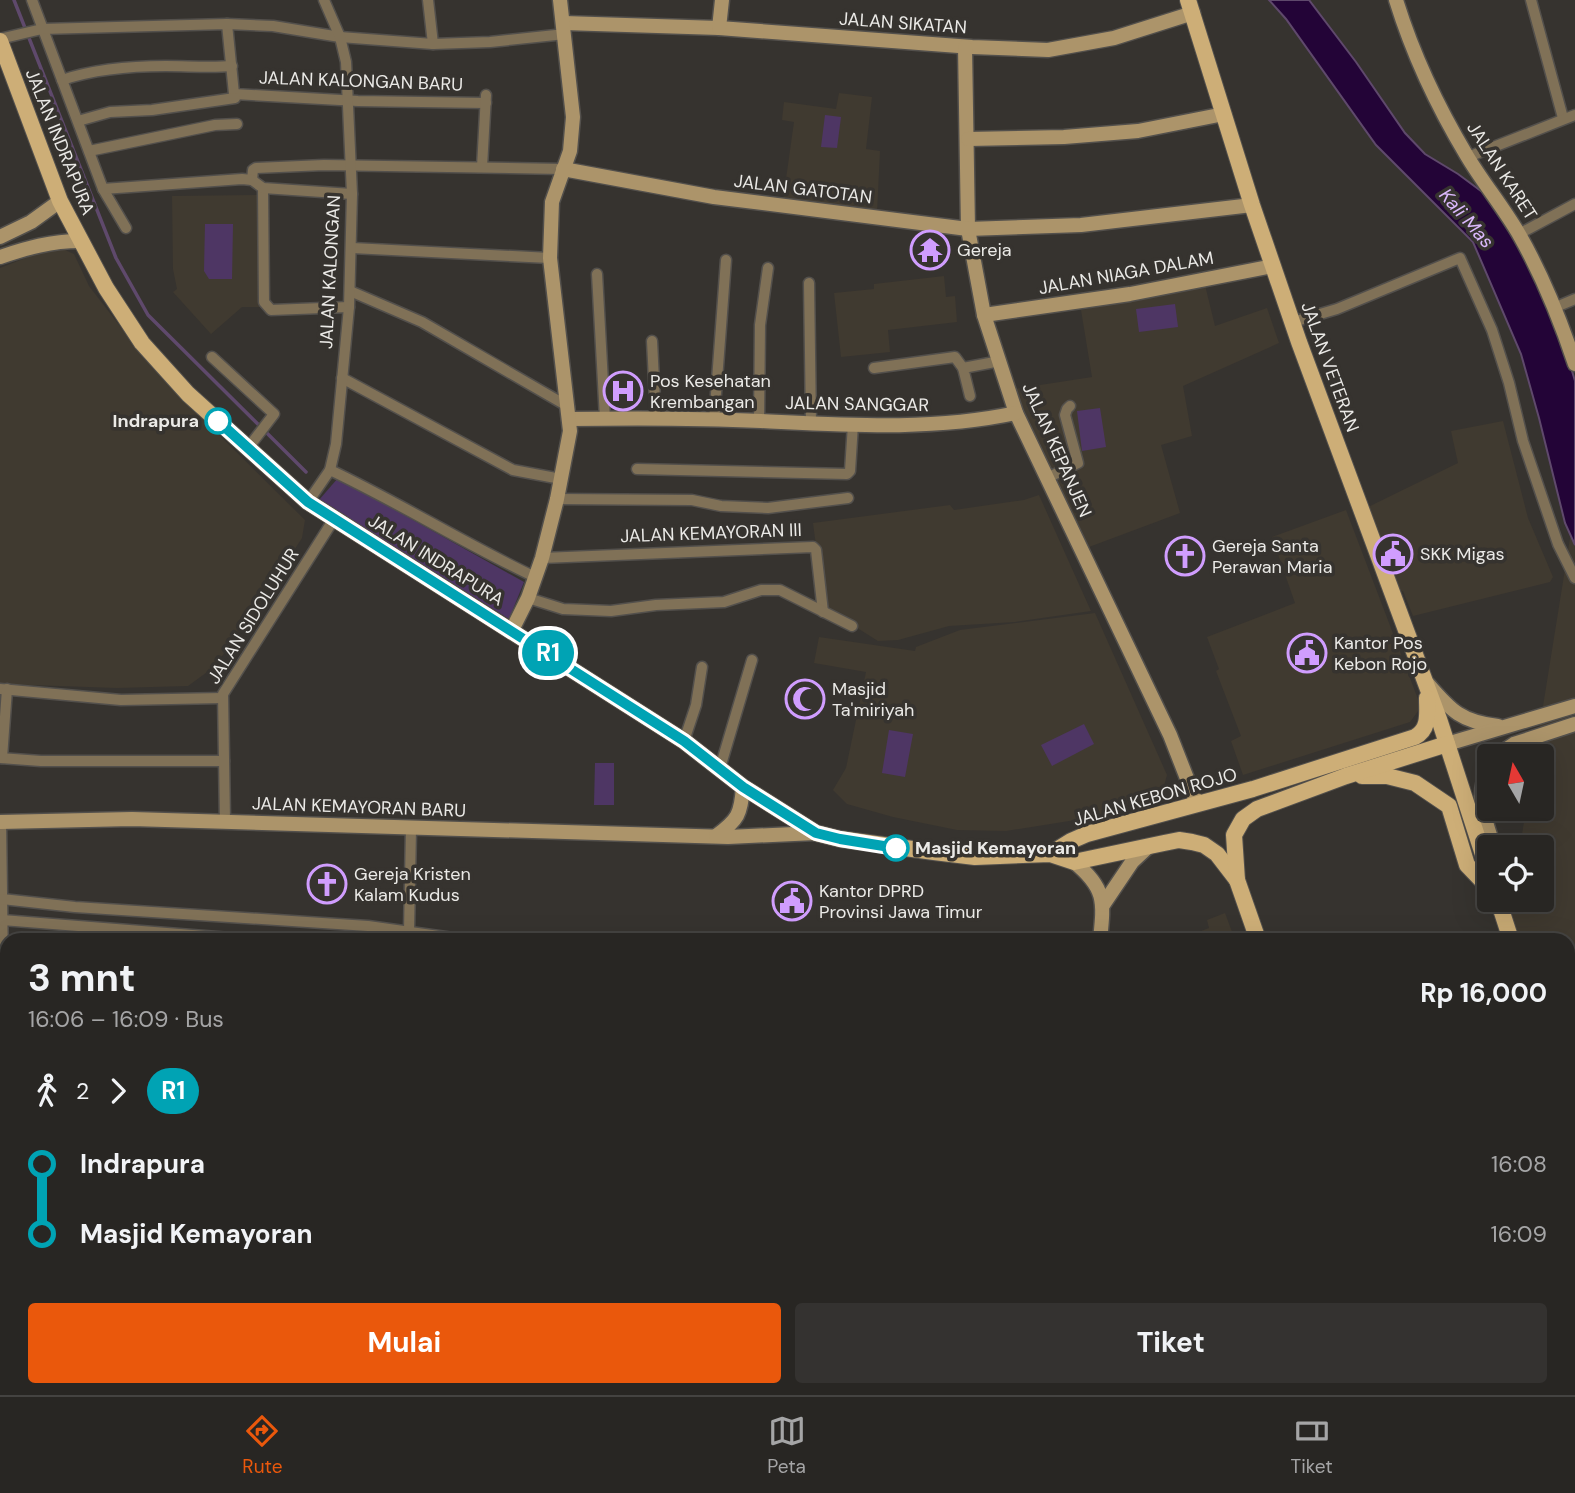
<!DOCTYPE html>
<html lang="id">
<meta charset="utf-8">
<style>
body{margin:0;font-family:"DM Sans",sans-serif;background:#343230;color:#f1f3f6;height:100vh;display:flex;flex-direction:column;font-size:26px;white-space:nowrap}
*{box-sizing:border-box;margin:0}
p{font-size:23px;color:#a5a5a6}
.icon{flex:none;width:38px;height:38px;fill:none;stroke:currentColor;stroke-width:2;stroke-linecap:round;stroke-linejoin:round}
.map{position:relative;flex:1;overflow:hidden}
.details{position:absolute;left:0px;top:933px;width:1575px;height:464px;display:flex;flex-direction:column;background:#282623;border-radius:21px 21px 0 0;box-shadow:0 7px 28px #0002,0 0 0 2px #444341}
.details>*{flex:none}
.badge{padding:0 14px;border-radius:23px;font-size:24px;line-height:46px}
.needle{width:46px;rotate:351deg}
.controls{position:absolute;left:1477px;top:744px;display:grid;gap:14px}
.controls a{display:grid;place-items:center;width:77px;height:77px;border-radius:7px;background:#282623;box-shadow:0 7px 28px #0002,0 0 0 2px #444341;font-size:35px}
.map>.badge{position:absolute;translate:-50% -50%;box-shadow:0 0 0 4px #fff}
.legs{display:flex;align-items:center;gap:10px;height:77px;padding:0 28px;font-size:23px}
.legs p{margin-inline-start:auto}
.summary{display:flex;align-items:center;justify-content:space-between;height:119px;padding:0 28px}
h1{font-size:38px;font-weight:700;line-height:52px}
.button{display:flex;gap:14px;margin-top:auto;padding:14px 28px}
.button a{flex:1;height:80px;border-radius:7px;background:#ea580c;color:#fff;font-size:28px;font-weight:700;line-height:80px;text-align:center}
.button a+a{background:#343230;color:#f1f3f6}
ul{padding:0 28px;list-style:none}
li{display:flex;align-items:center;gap:24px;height:70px;font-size:26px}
li i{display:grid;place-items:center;width:10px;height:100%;margin:0 9px;background:currentColor}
li i::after{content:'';width:18px;height:18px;margin:-9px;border:5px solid;border-radius:50%;background:#282623}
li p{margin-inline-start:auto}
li:first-child i{background:linear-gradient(#0000 50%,currentColor 0)}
li:last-child i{background:linear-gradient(currentColor 50%,#0000 0)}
.dock{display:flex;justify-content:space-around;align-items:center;height:98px;border-top:2px solid #444341;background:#282623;font-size:19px;color:#a5a5a6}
.dock a{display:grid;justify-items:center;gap:4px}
.dock .on{color:#ea580c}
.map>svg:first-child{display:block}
.built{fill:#403a30}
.green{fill:#4e3664}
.water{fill:#230437;stroke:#5f496c;stroke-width:2}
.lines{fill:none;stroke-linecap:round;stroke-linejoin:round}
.stream{stroke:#5f496c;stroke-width:3.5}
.street-casing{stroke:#53504c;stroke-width:13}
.secondary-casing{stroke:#53504c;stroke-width:17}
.primary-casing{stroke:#53504c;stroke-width:18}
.street{stroke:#807157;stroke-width:10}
.secondary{stroke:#ac946a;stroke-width:14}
.primary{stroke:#cdae77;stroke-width:16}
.rail-casing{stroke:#b5b4b0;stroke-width:6}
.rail{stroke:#36332f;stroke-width:3.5;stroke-dasharray:10;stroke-linecap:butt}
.line-1-casing{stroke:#fff;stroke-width:16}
.line-1{stroke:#00a3b4;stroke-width:10}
.stop-1-dot{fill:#fff;stroke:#00a3b4;stroke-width:3.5}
.labels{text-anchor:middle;stroke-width:7;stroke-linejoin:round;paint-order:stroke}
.street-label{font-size:18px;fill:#ebeae7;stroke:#36332f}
.poi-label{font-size:18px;fill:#ebeae7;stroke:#36332f;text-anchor:start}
.stop-label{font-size:18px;font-weight:bold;fill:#ebeae7;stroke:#36332f;text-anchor:end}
.water-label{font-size:19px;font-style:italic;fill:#dab8fb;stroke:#36332f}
</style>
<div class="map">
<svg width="1575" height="1395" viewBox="0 0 1575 1395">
<rect width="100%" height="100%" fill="#36332f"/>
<!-- built -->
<g class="built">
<path d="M839,93l33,4 -6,52 14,2 -3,62 -94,-13 11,-78 -12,-2 2,-18 52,7z"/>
<path d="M262,195l2,112h-22l-31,27 -38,-42 4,-3 -4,-20 -1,-73z"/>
<path d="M56,246l18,8 15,32 44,57 60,66 112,111 -3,18 -49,76 -39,53 -26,19 -71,2 -117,-4v-416z"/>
<path d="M944,276l2,21 9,-1 2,26 -69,8 2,22 -49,5 -7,-64 40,-4v-5z"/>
<path d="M1205,285l10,41 52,-18 12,35 -96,43 9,50 -31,9 19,68 -91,34 -75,-158 78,-12 -11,-67z"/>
<path d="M1503,421l25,97 25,59 -3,5 -137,34 -10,-25 -6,2 -33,-84 94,-46 -7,-32z"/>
<path d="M1039,495l52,116 -76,11 -66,4 -51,14 -20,1 -54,-34 -11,-84 137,-18 4,5 70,-10z"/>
<path d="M1575,507v888h-144l1,-5h136v-450h-63l6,-40h31v-53h-22l6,-38 16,-1v-52h-7z"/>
<path d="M1346,510l75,197 -11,15 -167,53 -12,-34 10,-5 -25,-65 3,-2 -12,-32 88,-34 -23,-66z"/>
<path d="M1095,613l72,162 -3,11 -37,20 -39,12 -82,13 -49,-1 -64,-13 -46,-13 -14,-14 13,-22 20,-96 -52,-9 5,-26 96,14 1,-4 44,-17z"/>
<path d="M1225,913l10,27h-57l31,-12 -2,-8z"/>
</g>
<!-- green -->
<g class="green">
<path d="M825,115l16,2 -4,31 -16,-1z"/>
<path d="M205,224h28l-1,55h-23l-5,-8z"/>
<path d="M1175,304l3,23 -39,5 -3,-23z"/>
<path d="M1100,408l6,39 -24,4 -5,-40z"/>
<path d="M338,478l186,104 -15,37 -190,-119z"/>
<path d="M1084,724l10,20 -42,22 -11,-21z"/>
<path d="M889,730l24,4 -8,43 -23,-4z"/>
<path d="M595,763h19v42h-20z"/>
<path d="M1568,1222l7,25v148h-228l1,-5h220z"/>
</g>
<!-- water -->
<path class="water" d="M1269,0h40l47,62 49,71 20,21 33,20 31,23 31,40 46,114 9,30v164l-10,-22 -26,-105 -18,-64 -48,-112 -97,-97 -90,-126z"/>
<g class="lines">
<!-- stream -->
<path class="stream" d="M14,0l102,258 32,57 158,157"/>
<defs>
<g id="street">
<path d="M32,0l71,189 23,39"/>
<path d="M428,0l5,44"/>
<path d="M1531,0l32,118"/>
<path d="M227,24l7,70 124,7 128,2"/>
<path d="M0,39l42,-10 185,-5 46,2 67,11 93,7 57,-2 75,-8"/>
<path d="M62,80c33,-11 69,-14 104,-14 22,0 44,2 66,0"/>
<path d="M78,121l32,-9 42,-2 83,-12"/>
<path d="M89,151l126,-26 22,-1"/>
<path d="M1468,157l107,-42"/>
<path d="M482,167l4,-72"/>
<path d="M252,180l1,-10 3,-2 68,-3 239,4"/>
<path d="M263,188l1,114 7,8 78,-3"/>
<path d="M103,189l139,-10 10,1 11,8 89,6"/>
<path d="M1519,234l56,-30"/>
<path d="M352,248l198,10"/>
<path d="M597,274l8,145"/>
<path d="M809,283l2,140"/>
<path d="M350,291l72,31 147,85"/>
<path d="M1556,307l19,-8"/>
<path d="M1293,322l44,-13 123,-51 32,72 17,53 14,58 35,103 17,34"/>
<path d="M652,341l4,79"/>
<path d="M212,357l62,57 -26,34"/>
<path d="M874,368l81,-11 8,11"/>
<path d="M342,378l171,92 48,9"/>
<path d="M970,396l-7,-28 37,-7"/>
<path d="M714,420l12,-160"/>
<path d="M759,421l1,-96 8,-57"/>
<path d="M637,469l210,5 3,-3 3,-47"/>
<path d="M330,470c70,33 135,74 205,107"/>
<path d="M1047,478l31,-15 -13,-48 2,-6 3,-3"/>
<path d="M557,499l135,1 29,6 47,2 80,-10"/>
<path d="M308,502l22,-32 6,-26 13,-137 3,-113 -6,-132 -6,-25 -16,-37"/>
<path d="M542,558l271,-11 3,3 7,62"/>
<path d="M528,598l35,11 48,2 45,-6 68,-3 37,-12h19l72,36"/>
<path d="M0,689l121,11 101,-2"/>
<path d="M684,741l12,-36 6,-38"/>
<path d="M0,758l41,3h183"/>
<path d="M2,758l5,-69"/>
<path d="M720,768l32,-108"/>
<path d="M225,821l-2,-127 111,-175"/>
<path d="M1,822l2,142 4,4"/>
<path d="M2,899l73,8 293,19 99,14"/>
<path d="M2,920l255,20"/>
<path d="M409,931l2,-102"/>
<path d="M0,1090h7"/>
<path d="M0,1151l7,1"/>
</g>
<g id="secondary">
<path d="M1396,0c17,55 41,106 71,156 16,27 37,52 53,80 23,41 40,83 55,128"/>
<path d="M564,23l155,5 253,19 76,3 66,-12 79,-25"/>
<path d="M719,28l3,-28"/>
<path d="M965,47l3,182 16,86 32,98 154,322 27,69"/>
<path d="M968,139l96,-2 74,-6 86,-17"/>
<path d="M563,169l151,28 254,32 113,-4 171,-20"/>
<path d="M0,237l31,-15 29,-21"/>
<path d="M0,257c27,-9 51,-16 80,-16"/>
<path d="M984,315l146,-21 143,-28"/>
<path d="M569,419c64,-1 129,-1 192,2 86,4 171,10 255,-8"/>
<path d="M512,630l16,-32 14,-40 15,-59 13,-68 -20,-173 2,-56 18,-51 3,-34 -13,-117"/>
<path d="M1428,684c23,27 34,38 70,42"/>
<path d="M1447,744l128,-38"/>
<path d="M1496,756l18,-12 61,-20"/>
<path d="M1489,766c-14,30 -5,51 5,81"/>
<path d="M0,822l132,-3 596,18 88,-4"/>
<path d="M716,836c22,-16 25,-22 27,-49"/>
<path d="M1074,862c32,26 30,40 26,78"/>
<path d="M1103,905l29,-43 16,-15"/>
<path d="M1568,1055l7,19"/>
<path d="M1568,1170l7,18"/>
<path d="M0,1351l7,1"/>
<path d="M0,1390l52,5"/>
<path d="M769,1395l9,-5"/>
<path d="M804,1395l10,-5"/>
</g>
<g id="primary">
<path d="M1188,0l64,205 47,137 140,377 50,154"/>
<path d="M0,41l60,160 46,87 36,55 46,51 120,108 376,239 59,46 73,46 24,6 94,13 41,5 75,-3 24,8 90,-19 15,-3 13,2 12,3 13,9 20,26"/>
<path d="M1362,776h25l28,7 34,23 18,59 22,23"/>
<path d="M1050,854l21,-13 16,-7 166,-45 162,-52c15,-8 12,-24 12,-39"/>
<path d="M1498,900l13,40"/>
<path d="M1258,940l-21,-60 -3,-45 9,-16 14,-10 89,-33 101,-32"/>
<path d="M1568,1127l7,21"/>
<path d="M0,1365l7,1"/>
<path d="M0,1378h7"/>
<path d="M166,1390h51"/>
<path d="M437,1390l52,5"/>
<path d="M586,1390l20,5"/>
<path d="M1321,1395v-5"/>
</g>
</defs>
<!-- street casing -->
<use href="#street" class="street-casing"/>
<!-- secondary casing -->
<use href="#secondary" class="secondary-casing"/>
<!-- primary casing -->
<use href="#primary" class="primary-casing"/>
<!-- street -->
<use href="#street" class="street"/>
<!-- secondary -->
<use href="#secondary" class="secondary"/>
<!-- primary -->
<use href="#primary" class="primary"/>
<defs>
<g id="rail">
<path d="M0,999l7,1"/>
<path d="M0,1023h7"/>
<path d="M1568,1078l7,-1"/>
<path d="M491,1390v5"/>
</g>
</defs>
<!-- rail casing -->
<use href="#rail" class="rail-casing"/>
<!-- rail -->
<use href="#rail" class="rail"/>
</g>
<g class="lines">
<defs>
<path id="line-1" d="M218,421l90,81 376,239 59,46 73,46 24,6 56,9"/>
</defs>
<!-- line-1 casing -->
<use href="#line-1" class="line-1-casing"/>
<!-- line-1 -->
<use href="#line-1" class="line-1"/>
</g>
<!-- icons -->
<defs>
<symbol id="temple-ring" viewBox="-11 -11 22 22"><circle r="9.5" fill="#36332f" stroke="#d09dfe" stroke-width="1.5"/><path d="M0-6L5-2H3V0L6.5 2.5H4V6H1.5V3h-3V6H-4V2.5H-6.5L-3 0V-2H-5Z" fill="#d09dfe"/></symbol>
<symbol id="hospital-ring" viewBox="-11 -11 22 22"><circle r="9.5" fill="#36332f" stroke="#d09dfe" stroke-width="1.5"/><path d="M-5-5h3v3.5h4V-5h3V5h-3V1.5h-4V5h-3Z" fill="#d09dfe"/></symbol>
<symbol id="civic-ring" viewBox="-11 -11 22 22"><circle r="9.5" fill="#36332f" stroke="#d09dfe" stroke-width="1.5"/><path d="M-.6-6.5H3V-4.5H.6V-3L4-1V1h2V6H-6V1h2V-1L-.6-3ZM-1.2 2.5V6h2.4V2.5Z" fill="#d09dfe"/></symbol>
<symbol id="church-ring" viewBox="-11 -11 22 22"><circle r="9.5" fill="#36332f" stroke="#d09dfe" stroke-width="1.5"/><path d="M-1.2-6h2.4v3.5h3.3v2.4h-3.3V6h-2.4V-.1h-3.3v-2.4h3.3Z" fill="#d09dfe"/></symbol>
<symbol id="mosque-ring" viewBox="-11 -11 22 22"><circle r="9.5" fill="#36332f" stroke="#d09dfe" stroke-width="1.5"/><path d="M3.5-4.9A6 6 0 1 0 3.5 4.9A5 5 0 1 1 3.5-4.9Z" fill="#d09dfe"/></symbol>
</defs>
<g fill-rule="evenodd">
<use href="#temple-ring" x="908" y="228" width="44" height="44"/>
<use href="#hospital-ring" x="601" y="369" width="44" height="44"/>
<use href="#civic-ring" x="1371" y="532" width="44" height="44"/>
<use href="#church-ring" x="1163" y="534" width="44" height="44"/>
<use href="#civic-ring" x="1285" y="631" width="44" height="44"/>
<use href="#mosque-ring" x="783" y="677" width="44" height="44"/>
<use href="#church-ring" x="305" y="862" width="44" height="44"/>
<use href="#civic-ring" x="770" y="879" width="44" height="44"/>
</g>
<!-- markers -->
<g class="stop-1-dot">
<circle cx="218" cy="421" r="12"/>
<circle cx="896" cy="848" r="12"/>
</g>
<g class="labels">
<!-- street labels -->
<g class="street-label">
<text transform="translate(903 23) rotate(4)" y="6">JALAN SIKATAN</text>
<text transform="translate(361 81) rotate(2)" y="6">JALAN KALONGAN BARU</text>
<text transform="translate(60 142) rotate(68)" y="6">JALAN INDRAPURA</text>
<text transform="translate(1502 171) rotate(57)" y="6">JALAN KARET</text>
<text transform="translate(803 189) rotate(7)" y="6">JALAN GATOTAN</text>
<text transform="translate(330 272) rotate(-87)" y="6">JALAN KALONGAN</text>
<text transform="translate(1126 273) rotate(-10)" y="6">JALAN NIAGA DALAM</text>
<text transform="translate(1330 367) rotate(70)" y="6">JALAN VETERAN</text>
<text transform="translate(857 404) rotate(1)" y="6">JALAN SANGGAR</text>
<text transform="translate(1057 450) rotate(66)" y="6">JALAN KEPANJEN</text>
<text transform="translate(711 533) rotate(-2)" y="6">JALAN KEMAYORAN III</text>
<text transform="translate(436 560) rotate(32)" y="6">JALAN INDRAPURA</text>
<text transform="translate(253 616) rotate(-58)" y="6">JALAN SIDOLUHUR</text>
<text transform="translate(1155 797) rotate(-16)" y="6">JALAN KEBON ROJO</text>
<text transform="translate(359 807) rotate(2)" y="6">JALAN KEMAYORAN BARU</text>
</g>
<!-- poi labels -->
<g class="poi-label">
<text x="957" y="256">Gereja</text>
<text x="650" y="387">Pos Kesehatan<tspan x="650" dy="21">Krembangan</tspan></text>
<text x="1212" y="552">Gereja Santa<tspan x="1212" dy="21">Perawan Maria</tspan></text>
<text x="1420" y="560">SKK Migas</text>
<text x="1334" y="649">Kantor Pos<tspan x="1334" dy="21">Kebon Rojo</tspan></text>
<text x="832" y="695">Masjid<tspan x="832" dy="21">Ta'miriyah</tspan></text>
<text x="354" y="880">Gereja Kristen<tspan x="354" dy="21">Kalam Kudus</tspan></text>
<text x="819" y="897">Kantor DPRD<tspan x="819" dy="21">Provinsi Jawa Timur</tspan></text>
</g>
<!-- stop labels -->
<g class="stop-label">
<text x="199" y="427">Indrapura</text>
<text x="915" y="854" text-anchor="start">Masjid Kemayoran</text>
</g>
<!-- water labels -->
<g class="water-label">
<text transform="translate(1467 218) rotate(49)" y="7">Kali Mas</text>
</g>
</g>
</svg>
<div class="controls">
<a><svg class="needle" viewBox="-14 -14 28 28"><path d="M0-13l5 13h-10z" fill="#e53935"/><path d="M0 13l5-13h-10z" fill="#a5a5a6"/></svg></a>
<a><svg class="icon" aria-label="locate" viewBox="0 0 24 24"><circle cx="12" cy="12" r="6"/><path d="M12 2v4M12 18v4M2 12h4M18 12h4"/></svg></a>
</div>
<b class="badge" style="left:548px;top:653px;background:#00a3b4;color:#fff">R1</b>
<section class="details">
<div class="summary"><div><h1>3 mnt</h1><p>16:06 – 16:09 · Bus</p></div><b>Rp 16,000</b></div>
<div class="legs"><svg class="icon" aria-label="walk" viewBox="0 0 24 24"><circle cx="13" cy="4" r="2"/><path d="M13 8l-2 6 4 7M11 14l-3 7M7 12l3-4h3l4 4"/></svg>2<svg class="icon" aria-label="forward" viewBox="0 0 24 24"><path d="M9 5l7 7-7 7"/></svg><b class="badge" style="background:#00a3b4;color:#fff">R1</b></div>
<ul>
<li><i style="color:#00a3b4"></i><b>Indrapura</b><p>16:08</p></li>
<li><i style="color:#00a3b4"></i><b>Masjid Kemayoran</b><p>16:09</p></li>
</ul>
<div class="button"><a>Mulai</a><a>Tiket</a></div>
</section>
</div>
<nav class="dock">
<a class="on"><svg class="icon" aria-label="directions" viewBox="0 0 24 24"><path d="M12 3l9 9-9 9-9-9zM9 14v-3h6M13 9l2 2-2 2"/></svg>Rute</a>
<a><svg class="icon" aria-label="map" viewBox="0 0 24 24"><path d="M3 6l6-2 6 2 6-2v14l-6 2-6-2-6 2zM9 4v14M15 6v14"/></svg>Peta</a>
<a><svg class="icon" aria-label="tickets" viewBox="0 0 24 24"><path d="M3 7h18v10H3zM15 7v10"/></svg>Tiket</a>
</nav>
